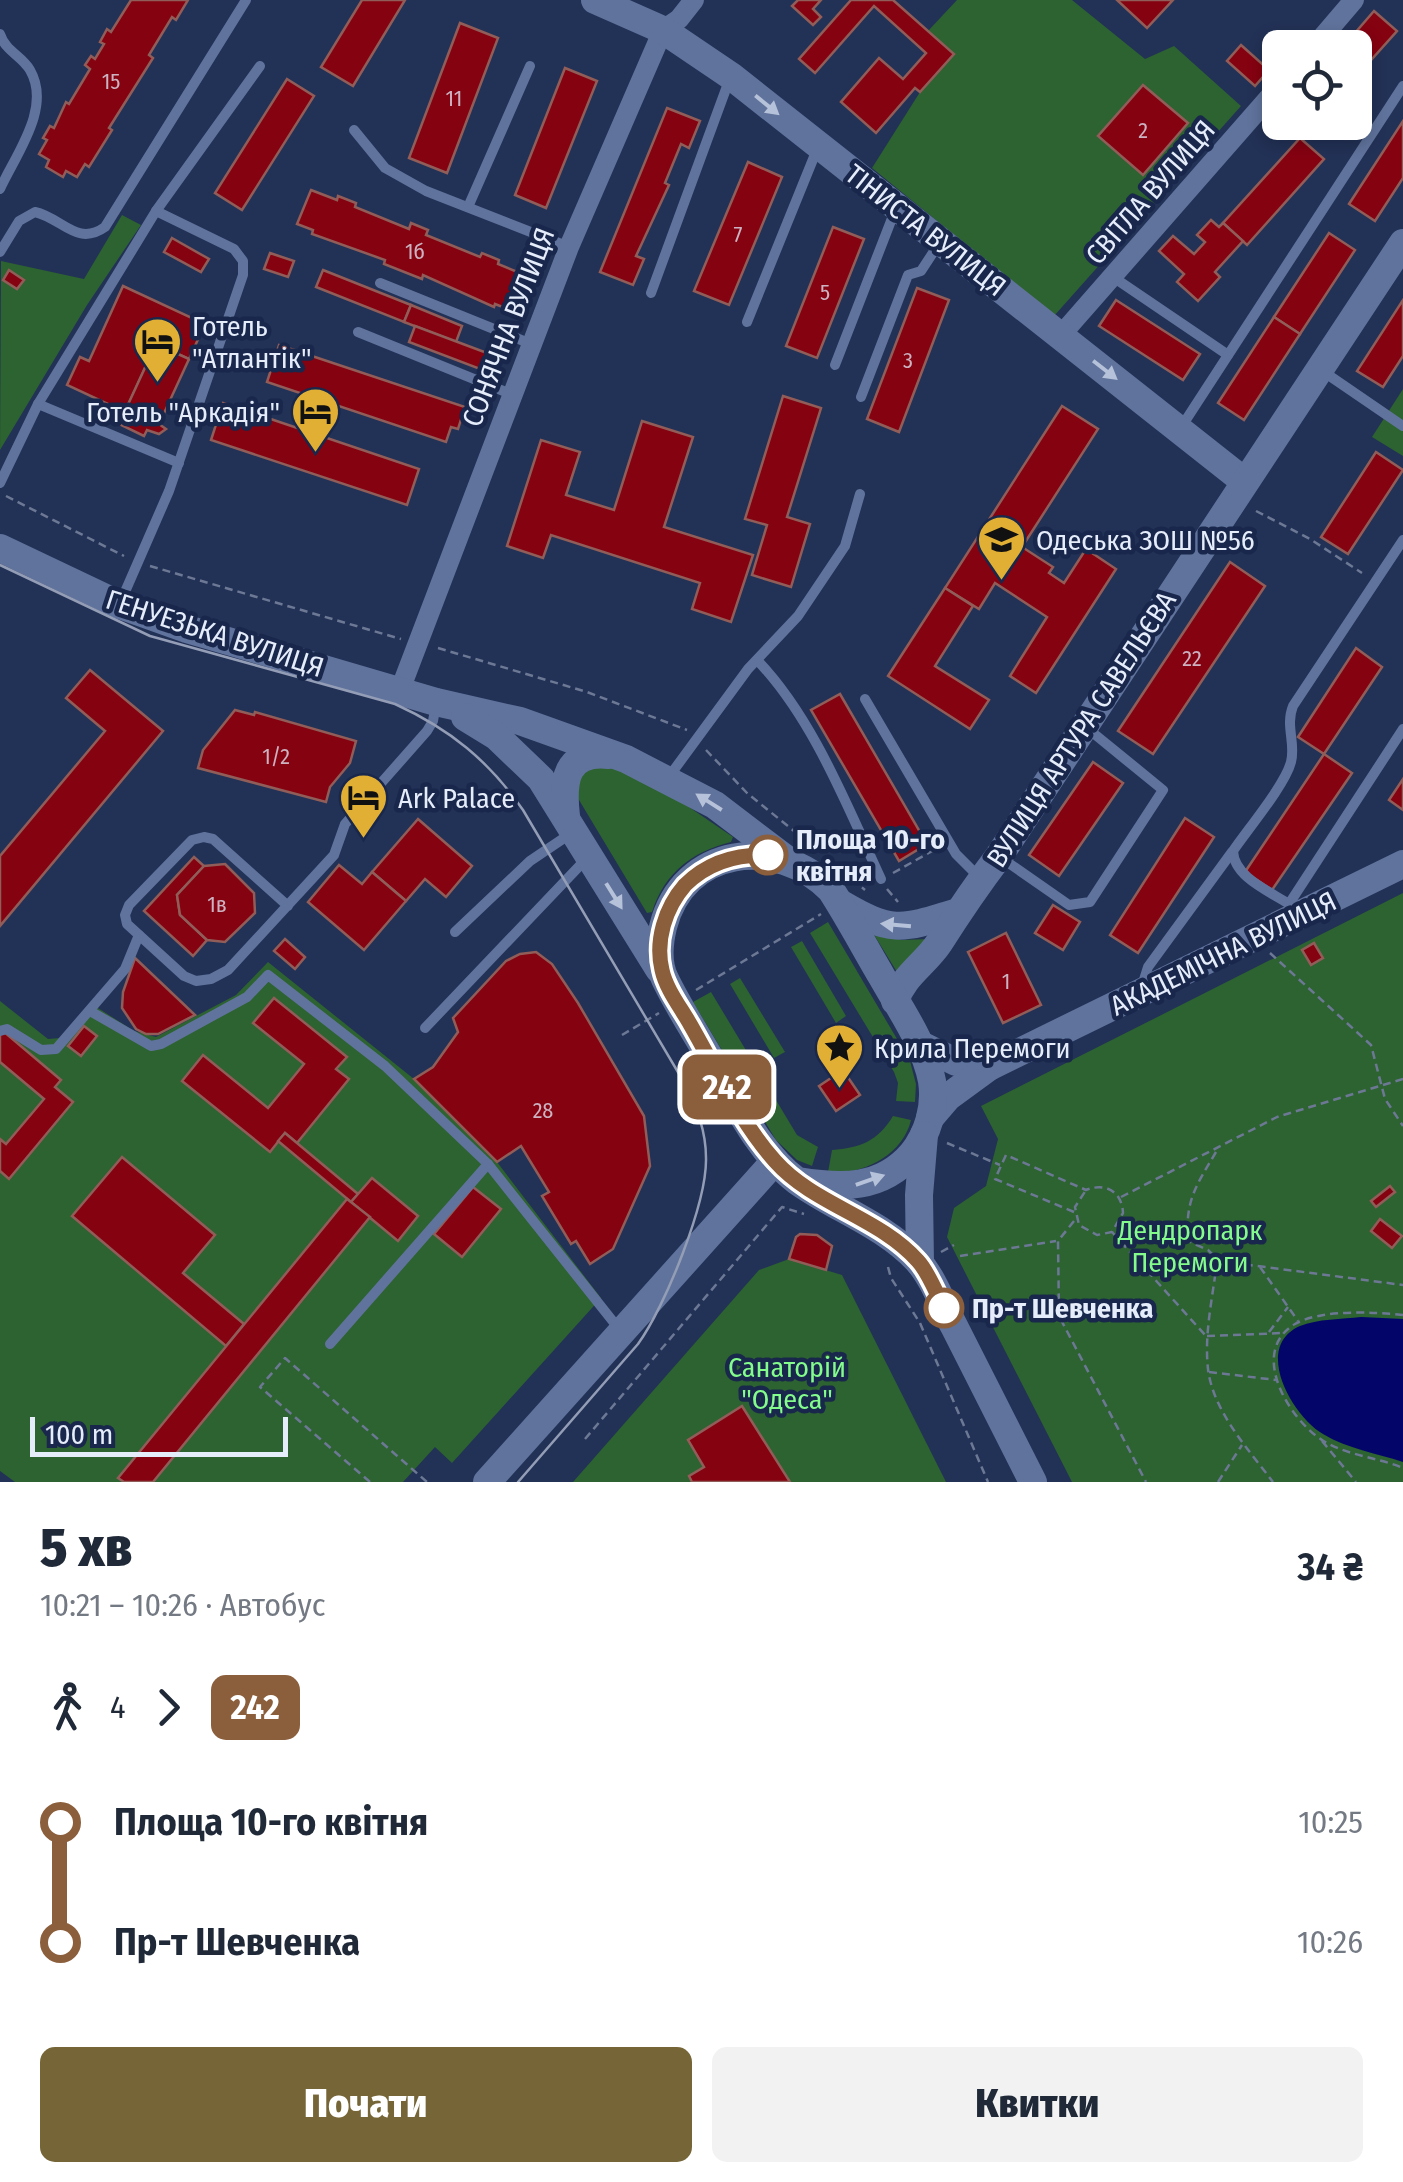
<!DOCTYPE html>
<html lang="uk">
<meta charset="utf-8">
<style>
body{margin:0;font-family:"Fira Sans Condensed",sans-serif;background:#f2f2f3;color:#1f2937;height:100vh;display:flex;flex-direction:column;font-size:38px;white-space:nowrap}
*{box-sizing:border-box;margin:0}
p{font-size:32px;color:#747a83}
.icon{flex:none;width:55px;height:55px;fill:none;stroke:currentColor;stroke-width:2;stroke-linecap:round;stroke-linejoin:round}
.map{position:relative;height:1482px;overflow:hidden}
.drawer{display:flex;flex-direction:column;background:#fff;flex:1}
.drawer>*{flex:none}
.badge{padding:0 20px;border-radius:15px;font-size:35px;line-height:65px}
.fabs{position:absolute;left:1262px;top:30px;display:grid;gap:20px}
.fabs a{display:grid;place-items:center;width:110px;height:110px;border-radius:15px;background:#fff;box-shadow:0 5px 15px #0003;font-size:50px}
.scale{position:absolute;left:30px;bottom:25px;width:258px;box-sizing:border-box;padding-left:10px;border:5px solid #e5ecfa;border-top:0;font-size:28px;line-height:35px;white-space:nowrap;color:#e5ecfa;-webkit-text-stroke:8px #18274b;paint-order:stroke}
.map>.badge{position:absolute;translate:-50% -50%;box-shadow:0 0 0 5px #fff}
.legs{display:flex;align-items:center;gap:15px;height:110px;padding:0 40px;font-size:32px}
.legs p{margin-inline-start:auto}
.headline{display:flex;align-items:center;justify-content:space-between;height:170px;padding:0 40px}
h1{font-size:55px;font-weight:800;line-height:75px}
.button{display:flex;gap:20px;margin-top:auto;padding:20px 40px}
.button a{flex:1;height:115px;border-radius:15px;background:#766536;color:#fff;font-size:40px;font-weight:800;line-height:115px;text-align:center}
.button a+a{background:#f2f2f3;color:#1f2937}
ul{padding:0 40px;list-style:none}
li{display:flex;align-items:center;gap:35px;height:120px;font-size:38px}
li i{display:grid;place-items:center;width:15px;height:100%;margin:0 12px;background:currentColor}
li i::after{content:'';width:25px;height:25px;margin:-12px;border:8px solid;border-radius:50%;background:#fff}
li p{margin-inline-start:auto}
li:first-child i{background:linear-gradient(#0000 50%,currentColor 0)}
li:last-child i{background:linear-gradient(currentColor 50%,#0000 0)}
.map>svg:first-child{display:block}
.green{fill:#2d6231}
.water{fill:#030568}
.building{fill:#850211;stroke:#915d58;stroke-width:2.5}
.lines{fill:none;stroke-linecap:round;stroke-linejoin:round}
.path{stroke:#6c7894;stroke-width:2.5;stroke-dasharray:8 5;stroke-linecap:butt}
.lane{stroke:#60739c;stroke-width:10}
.street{stroke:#60739c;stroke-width:20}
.secondary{stroke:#60739c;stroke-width:28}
.tram{stroke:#939db5;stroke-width:2.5}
.oneway{fill:#b6c2d9}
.line-1-casing{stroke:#fff;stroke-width:22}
.line-1{stroke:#8b5e3c;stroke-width:15}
.stop-1-dot{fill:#fff;stroke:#8b5e3c;stroke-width:5}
.labels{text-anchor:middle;stroke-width:9;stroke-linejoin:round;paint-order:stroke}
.number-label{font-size:22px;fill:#cdb2c0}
.street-label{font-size:28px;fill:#e5ecfa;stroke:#18274b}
.poi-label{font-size:28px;fill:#e5ecfa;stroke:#18274b;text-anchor:start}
.stop-label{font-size:28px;font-weight:bold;fill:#e5ecfa;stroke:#18274b;text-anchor:start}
.park-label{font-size:28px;fill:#83fc8c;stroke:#18274b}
</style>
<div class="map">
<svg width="1403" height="1482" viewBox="0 0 1403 1482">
<rect width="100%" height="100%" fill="#223156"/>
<!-- green -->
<g class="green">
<path d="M957,0h115l73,59 29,-13 67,60 -187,210 -182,-148 48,-76 33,-38 -25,-23z"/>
<path d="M122,215l19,10 -54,80 -87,145 1,-189 83,18z"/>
<path d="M1403,389v67l-31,-19z"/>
<path d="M599,763l53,19 81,55 -2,5c-39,10 -66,30 -79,70l-5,1 -71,-118 -1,-15z"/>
<path d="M1403,893v589h-331l-125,-245 7,-29 32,-22 12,-47 -17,-33z"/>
<path d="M828,922l82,139 6,23 -1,18 -19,-1 2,-18 -4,-11 -84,-139z"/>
<path d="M873,933l28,7 28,-1 -32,33z"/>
<path d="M802,941l44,75 -10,7 -45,-76z"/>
<path d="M268,962l146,117 83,83 104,136 -149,165 -17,-16 -32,35h-388l-15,-11v-470l48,38 12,-1 30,-35 44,28 22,6 80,-42z"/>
<path d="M740,978l45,74 -11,6 -44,-74z"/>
<path d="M711,992l86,143 21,12 -6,19 -15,-6 -21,-20 -83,-138z"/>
<path d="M893,1116l18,4c-8,35 -49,56 -83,52l4,-22c28,-2 46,-9 61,-34z"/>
<path d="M789,1259l53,16 104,207h-373l186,-212z"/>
</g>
<!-- water -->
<path class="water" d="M1361,1317l42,2v143c-27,-9 -55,-13 -80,-28 -30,-17 -71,-87 -23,-108 17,-7 43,-7 61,-9z"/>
<!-- building -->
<g class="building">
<path d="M131,0h57l-12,20 -4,-3 -23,38 4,3 -44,70 3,2 -23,37 -4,-3 -8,13 -11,-6 -3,6 -17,-10 3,-7 -10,-6 8,-14 -4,-2 7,-12 4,2 12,-26 3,2 21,-35 -5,-4 6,-9 4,3 9,-15 -4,-2 7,-13 4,3z"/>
<path d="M362,0h43l-52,86 -32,-19z"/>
<path d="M798,0h23l-8,9 8,8 -8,8 -21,-19z"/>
<path d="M851,0h42l61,54 -34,38 -5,-4 -39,45 -35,-31 38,-44 24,21 23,-26 -52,-47 -59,67 -16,-14z"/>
<path d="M1117,0h56l-26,28z"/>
<path d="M1374,11l23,20 -42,47v-30h-13z"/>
<path d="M460,23l38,15 -51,135 -38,-15z"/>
<path d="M1241,45l28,25 -14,16 -28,-25z"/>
<path d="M565,68l32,13 -51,127 -31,-13z"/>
<path d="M287,79l27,17 -72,114 -27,-17z"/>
<path d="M1143,85l45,38 -45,52 -45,-39z"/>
<path d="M667,108l33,13 -11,27 -8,-4 -16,39 4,2 -33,71 8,3 -11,26 -33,-13z"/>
<path d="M1403,121v57l-28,43 -26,-17z"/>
<path d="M1300,138l24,21 -77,86 -24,-22z"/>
<path d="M748,162l34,15 -53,128 -35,-14z"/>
<path d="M311,190l26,10 1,-4 18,7 -1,4 54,22 2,-6 17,7 -2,5 54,22 2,-4 17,7 -1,4 29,12 -14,35 -18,-7 -1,3 -71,-32 -1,4 -38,-15 1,-4 -73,-26 1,-4 -16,-6z"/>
<path d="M1211,220l8,7 4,-4 20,18 -28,31 5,5 -22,24 -21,-19 7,-8 -25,-23 14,-15 21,18 11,-12 -8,-7z"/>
<path d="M833,227l31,12 -47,119 -31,-12z"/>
<path d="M1329,233l26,17 -55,84 -26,-17z"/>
<path d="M172,238l37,21 -8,13 -37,-20z"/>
<path d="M270,253l24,8 -6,16 -24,-8z"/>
<path d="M9,270l15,10 -7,9 -14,-9z"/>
<path d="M323,270l88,35 -7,17 -88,-35z"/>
<path d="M123,286l82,38 -16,35 -33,-15 -31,68 -58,-27 13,-28 9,4z"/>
<path d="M917,288l32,12 -50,132 -32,-13z"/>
<path d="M1116,300l84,54 -17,26 -84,-54z"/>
<path d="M1403,300v56l-20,31 -26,-16z"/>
<path d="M411,305l51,21 -6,16 -52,-20z"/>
<path d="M1274,317l26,17 -56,86 -26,-17z"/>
<path d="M415,326l72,27 -7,16 -71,-27z"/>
<path d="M156,344l33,15 -30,65 7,5 -7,5 -12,-4 -3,6 -25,-12z"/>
<path d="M279,345l186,62 -7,22 -7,-2 -5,15 -179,-60z"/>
<path d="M783,396l38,12 -34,109 23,7 -19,63 -39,-12 15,-50 -22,-6z"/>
<path d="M223,403l196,66 -12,36 -196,-65z"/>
<path d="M1062,406l36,23 -76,118 31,20 -4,6 15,10 22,-34 30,20 -80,124 -26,-17 37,-59 -52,-34 -16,26 -34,-21z"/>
<path d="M642,421l51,16 -29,90 89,28 -22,67 -39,-13 8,-26 -149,-48 -8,23 -36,-12 34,-106 39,12 -14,43 48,15z"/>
<path d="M1376,452l27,18 -55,84 -27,-17z"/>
<path d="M1230,562l35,24 -112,168 -35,-23z"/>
<path d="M945,588l28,18 -38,60 54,34 -19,29 -82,-53z"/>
<path d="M1356,648l26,19 -58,87 -26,-17z"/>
<path d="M90,670l73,61 -163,195v-70l105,-125 -39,-33z"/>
<path d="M840,694l87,150 -28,17 -88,-151z"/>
<path d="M235,710l19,5 1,-3 101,29 -6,22 -20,24 -4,15 -128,-34 5,-18z"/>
<path d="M1324,754l28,19 -80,117 -27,-18z"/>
<path d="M1093,762l30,21 -64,93 -30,-21z"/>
<path d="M1403,779v31l-14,-10z"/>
<path d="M1185,818l29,19 -76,116 -28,-18z"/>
<path d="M418,819l54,47 -26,31 -21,-18 -19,22 -34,-29z"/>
<path d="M194,857l10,9 -27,29 3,20 27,25 -14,16 -49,-45z"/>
<path d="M225,864l29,29 1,20 -30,29 -18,-2 -27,-25 -3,-20 27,-29z"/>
<path d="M339,865l23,19 10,-12 34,29 -42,49 -56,-48z"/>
<path d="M1053,905l27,17 -17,28 -28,-17z"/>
<path d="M1006,933l35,72 -38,18 -35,-71z"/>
<path d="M285,939l20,18 -10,12 -21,-18z"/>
<path d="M1314,943l9,15 -12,7 -9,-15z"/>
<path d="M536,952l16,12 26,39 66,113 6,50 -37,83 -23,15 -14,-23 -5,3 -29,-48 7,-4 -28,-46 -24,16 -83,-83 19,-12 25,-35 -5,-14 53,-57 14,-7z"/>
<path d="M135,958l60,57 -37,19h-12l-10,-5 -14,-21 1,-16z"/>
<path d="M274,998l73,59 -11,12 13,10 -52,64 -12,-10 -15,19 -88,-71 21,-26 65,53 36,-44 -51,-41z"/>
<path d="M84,1026l13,10 -16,20 -13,-10z"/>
<path d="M3,1031l58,49 -6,7 18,15 -64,77 -9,-8v-32l6,5 38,-45 -44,-37v-28z"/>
<path d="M843,1070l17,25 -24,16 -17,-25z"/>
<path d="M285,1133l73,61 -7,8 -73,-61z"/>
<path d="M122,1157l93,78 -32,38 61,51 -18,22 -154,-130z"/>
<path d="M372,1178l46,38 -20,25 -47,-39z"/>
<path d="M1390,1186l5,6 -19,15 -5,-6z"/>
<path d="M473,1187l28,22 -39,48 -28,-23z"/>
<path d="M347,1199l23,18 -217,265h-29l-6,-4z"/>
<path d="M1380,1219l22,17 -10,12 -21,-17z"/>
<path d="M800,1234l17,1 15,11 -6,24 -37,-11 7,-22z"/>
<path d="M742,1406l48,76h-98l-3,-6 15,-9 -16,-27z"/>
</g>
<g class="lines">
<!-- path -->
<g class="path">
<path d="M6,496l118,60"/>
<path d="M1256,511l54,28 52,34"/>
<path d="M150,566l251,73"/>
<path d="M438,648l149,44 100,38"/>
<path d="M706,750l41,43 68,55"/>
<path d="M893,873l41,-23"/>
<path d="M852,879l13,11"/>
<path d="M887,889l11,13"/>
<path d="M1270,953l101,92 14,54 18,27"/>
<path d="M696,990l125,-76"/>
<path d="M622,1035l37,-22"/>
<path d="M947,1143l53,22"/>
<path d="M1216,1152c-20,34 -31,48 -28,89l20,9 9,9"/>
<path d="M1121,1197l156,-80 126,-38"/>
<path d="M1074,1212l-79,-33 11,-24 80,35c20,-8 36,2 37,23l-11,19 -15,3 -18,-10 -4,-18 11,-17"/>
<path d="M1122,1220l64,20"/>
<path d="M1074,1221l-16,20 1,75 87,166"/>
<path d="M1112,1232l94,104"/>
<path d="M941,1252l13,-7"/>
<path d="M960,1256l96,-15"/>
<path d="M1217,1261c-4,35 -13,72 -9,108 5,42 40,80 65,113"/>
<path d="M1219,1261l184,24"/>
<path d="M888,1267l3,11 29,45 68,159"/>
<path d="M1260,1267l38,54"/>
<path d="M1403,1315c-29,-3 -82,-6 -108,9 -47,28 -6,95 27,116 25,16 55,17 81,28"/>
<path d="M1269,1332l19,-25"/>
<path d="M1207,1336l76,-3"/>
<path d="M1209,1372l67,8"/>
<path d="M585,1439l197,-232 22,7"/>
<path d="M1322,1441l34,41"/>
<path d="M370,1482l-110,-95 25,-29 142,124"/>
<path d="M1218,1482l24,-37"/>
</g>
<!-- lane -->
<g class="lane">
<path d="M0,34c6,18 21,21 30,36 22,38 -14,84 -30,119"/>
<path d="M354,130l31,38 41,23 143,56"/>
<path d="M468,207l62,-141"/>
<path d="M0,252l19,-31 16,-9c27,6 42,35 70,15l141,-227"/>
<path d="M1113,277l115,78"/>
<path d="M380,283l151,61"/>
<path d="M651,293l79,-215"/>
<path d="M747,322l71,-175"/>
<path d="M358,332l153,62"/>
<path d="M835,365l61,-157"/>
<path d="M1321,370l82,56"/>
<path d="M861,397l47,-122 13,-4 19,-29"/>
<path d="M38,404l141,59"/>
<path d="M1180,429l223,-343"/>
<path d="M0,483l38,-79 118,-193 104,-145"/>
<path d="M121,601l48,-110 74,-216v-14l-9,-12 -78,-38"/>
<path d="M757,660c56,58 90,146 124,219"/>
<path d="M865,699l91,155 24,24"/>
<path d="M668,778l80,-109 50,-53 47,-70 15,-52"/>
<path d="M1000,857l69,48 21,-3 73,-112 -76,-62"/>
<path d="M1289,904c-20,-13 -55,-27 -56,-53 15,-22 52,-66 58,-89 5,-19 -6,-36 2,-56l110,-166"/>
<path d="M288,906l-75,-67 -9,-2 -12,3 -63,65 -4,10 2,9 57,52 12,5 15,-2 17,-9 106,-115 11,-31 82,-93 6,-10 3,-17"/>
<path d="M1289,909v-5l114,-175"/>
<path d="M455,932l75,-71 43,-29"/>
<path d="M1142,986l6,-19 84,-115"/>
<path d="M90,1011l61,35 10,-2 86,-47 21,-22 117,91 103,98"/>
<path d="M425,1028l163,-171"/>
<path d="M0,1031l7,-2 34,21 15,-1 69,-80 14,-34"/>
<path d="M330,1344l158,-180 131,165"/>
</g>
<!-- street -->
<g class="street">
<path d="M1313,48l41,-48"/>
<path d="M1061,335l219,-250"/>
<path d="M400,690l169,-443 94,-217 16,-11 15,-19"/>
</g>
<!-- secondary -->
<g class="secondary">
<path d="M595,0l68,30 68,46 513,405"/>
<path d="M0,548l120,57 67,24 249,73 84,19 106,38 89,46 71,54"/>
<path d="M465,717l31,19 45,43 118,190"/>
<path d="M566,816c-4,-34 -1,-66 43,-61"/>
<path d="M840,903c51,30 60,27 115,10"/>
<path d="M895,1001c8,-25 30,-37 44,-58 19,-30 38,-58 60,-87l404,-613"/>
<path d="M919,1044l37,18 33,5"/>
<path d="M930,1118l18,-21 41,-30 414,-203"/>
<path d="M798,1181c43,7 83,9 114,-27 16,-20 24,-47 20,-73 -7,-37 -32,-72 -50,-104 -17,-29 -33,-59 -51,-87 -54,-55 -148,-44 -168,37 -4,17 -6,36 2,52 13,27 30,53 45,79 25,42 47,93 87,123 39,28 86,43 120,79 16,17 26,46 37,66 26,52 53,104 79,156"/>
<path d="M920,1263l-1,-68 5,-60"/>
<path d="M487,1482l288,-321"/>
</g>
<!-- tram -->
<path class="tram" d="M0,565l150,71 245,68c55,25 94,57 128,106l162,274c12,24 21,47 21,74 1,45 -41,149 -68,186l-120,138"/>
</g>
<!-- one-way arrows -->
<defs><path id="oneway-solid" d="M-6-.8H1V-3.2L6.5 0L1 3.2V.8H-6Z" transform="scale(2.5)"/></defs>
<g class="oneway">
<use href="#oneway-solid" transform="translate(767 105) rotate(39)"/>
<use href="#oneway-solid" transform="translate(1105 370) rotate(38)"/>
<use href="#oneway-solid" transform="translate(709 802) rotate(-148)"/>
<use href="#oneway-solid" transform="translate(614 896) rotate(58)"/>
<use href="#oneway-solid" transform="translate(896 925) rotate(-175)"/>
<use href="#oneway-solid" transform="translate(870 1180) rotate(-19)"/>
</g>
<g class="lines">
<defs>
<path id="line-1" d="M768,855c-31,-1 -60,7 -83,30 -20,23 -30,56 -23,85 4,19 19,38 28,54 26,45 50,98 85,137 39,44 104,56 143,100 11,12 18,32 26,47"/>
</defs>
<!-- line-1 casing -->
<use href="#line-1" class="line-1-casing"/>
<!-- line-1 -->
<use href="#line-1" class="line-1"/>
</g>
<!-- icons -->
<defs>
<symbol id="hotel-pin" viewBox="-11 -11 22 30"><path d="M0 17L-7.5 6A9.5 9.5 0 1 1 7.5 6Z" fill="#e1af34" stroke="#18274b"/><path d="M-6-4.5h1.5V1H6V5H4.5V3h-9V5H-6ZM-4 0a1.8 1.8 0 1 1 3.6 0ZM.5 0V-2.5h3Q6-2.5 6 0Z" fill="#111"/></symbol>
<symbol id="school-pin" viewBox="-11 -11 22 30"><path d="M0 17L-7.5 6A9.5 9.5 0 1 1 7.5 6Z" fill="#e1af34" stroke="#18274b"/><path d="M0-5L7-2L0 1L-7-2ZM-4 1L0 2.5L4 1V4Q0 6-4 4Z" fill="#111"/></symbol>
<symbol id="sight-pin" viewBox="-11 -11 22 30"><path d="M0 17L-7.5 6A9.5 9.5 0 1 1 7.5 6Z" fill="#e1af34" stroke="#18274b"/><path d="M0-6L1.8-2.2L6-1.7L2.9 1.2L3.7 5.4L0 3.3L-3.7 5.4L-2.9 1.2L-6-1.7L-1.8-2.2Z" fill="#111"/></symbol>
</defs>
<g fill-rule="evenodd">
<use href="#hotel-pin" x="130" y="314" width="55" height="75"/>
<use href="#hotel-pin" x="288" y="384" width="55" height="75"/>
<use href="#school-pin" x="974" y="512" width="55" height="75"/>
<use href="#hotel-pin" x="336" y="770" width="55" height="75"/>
<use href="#sight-pin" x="812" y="1020" width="55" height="75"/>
</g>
<!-- markers -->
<g class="stop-1-dot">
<circle cx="768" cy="855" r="18"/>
<circle cx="944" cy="1308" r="18"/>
</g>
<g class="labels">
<!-- number labels -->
<g class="number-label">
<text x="111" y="89">15</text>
<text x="454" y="106">11</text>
<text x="1143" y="138">2</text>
<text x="738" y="242">7</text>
<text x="415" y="259">1б</text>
<text x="825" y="300">5</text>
<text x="908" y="368">3</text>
<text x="1192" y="666">22</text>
<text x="276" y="764">1/2</text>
<text x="217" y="912">1в</text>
<text x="1006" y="989">1</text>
<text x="543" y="1118">28</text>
</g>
<!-- street labels -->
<g class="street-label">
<text transform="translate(1150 192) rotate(-49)" y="10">СВІТЛА ВУЛИЦЯ</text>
<text transform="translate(926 230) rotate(38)" y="10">ТІНИСТА ВУЛИЦЯ</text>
<text transform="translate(508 327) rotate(-69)" y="10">СОНЯЧНА ВУЛИЦЯ</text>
<text transform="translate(215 633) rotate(18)" y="10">ГЕНУЕЗЬКА ВУЛИЦЯ</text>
<text transform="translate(1081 729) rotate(-57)" y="10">ВУЛИЦЯ АРТУРА САВЕЛЬЄВА</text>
<text transform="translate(1223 953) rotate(-26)" y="10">АКАДЕМІЧНА ВУЛИЦЯ</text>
</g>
<!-- poi labels -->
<g class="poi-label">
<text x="192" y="336">Готель<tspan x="192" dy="32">"Атлантік"</tspan></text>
<text x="280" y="422" text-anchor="end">Готель "Аркадія"</text>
<text x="1036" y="550">Одеська ЗОШ №56</text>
<text x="398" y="808">Ark Palace</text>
<text x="874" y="1058">Крила Перемоги</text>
</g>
<!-- stop labels -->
<g class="stop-label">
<text x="796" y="849">Площа 10-го<tspan x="796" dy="32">квітня</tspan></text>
<text x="972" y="1318">Пр-т Шевченка</text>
</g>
<!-- park labels -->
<g class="park-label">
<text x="1190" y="1240">Дендропарк<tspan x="1190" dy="32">Перемоги</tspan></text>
<text x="787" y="1377">Санаторій<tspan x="787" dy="32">"Одеса"</tspan></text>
</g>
</g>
</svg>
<div class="fabs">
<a><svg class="icon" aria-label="locate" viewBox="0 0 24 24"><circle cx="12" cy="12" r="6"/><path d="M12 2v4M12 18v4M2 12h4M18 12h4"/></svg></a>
</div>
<div class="scale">100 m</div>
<b class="badge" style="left:727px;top:1087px;background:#8b5e3c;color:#fff">242</b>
</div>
<section class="drawer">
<div class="headline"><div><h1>5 хв</h1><p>10:21 – 10:26 · Автобус</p></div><b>34 ₴</b></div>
<div class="legs"><svg class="icon" aria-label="walk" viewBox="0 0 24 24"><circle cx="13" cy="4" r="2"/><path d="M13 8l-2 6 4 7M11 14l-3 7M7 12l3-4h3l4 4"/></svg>4<svg class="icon" aria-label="forward" viewBox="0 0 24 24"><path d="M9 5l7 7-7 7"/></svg><b class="badge" style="background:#8b5e3c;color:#fff">242</b></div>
<ul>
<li><i style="color:#8b5e3c"></i><b>Площа 10-го квітня</b><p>10:25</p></li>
<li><i style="color:#8b5e3c"></i><b>Пр-т Шевченка</b><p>10:26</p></li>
</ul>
<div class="button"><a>Почати</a><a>Квитки</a></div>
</section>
